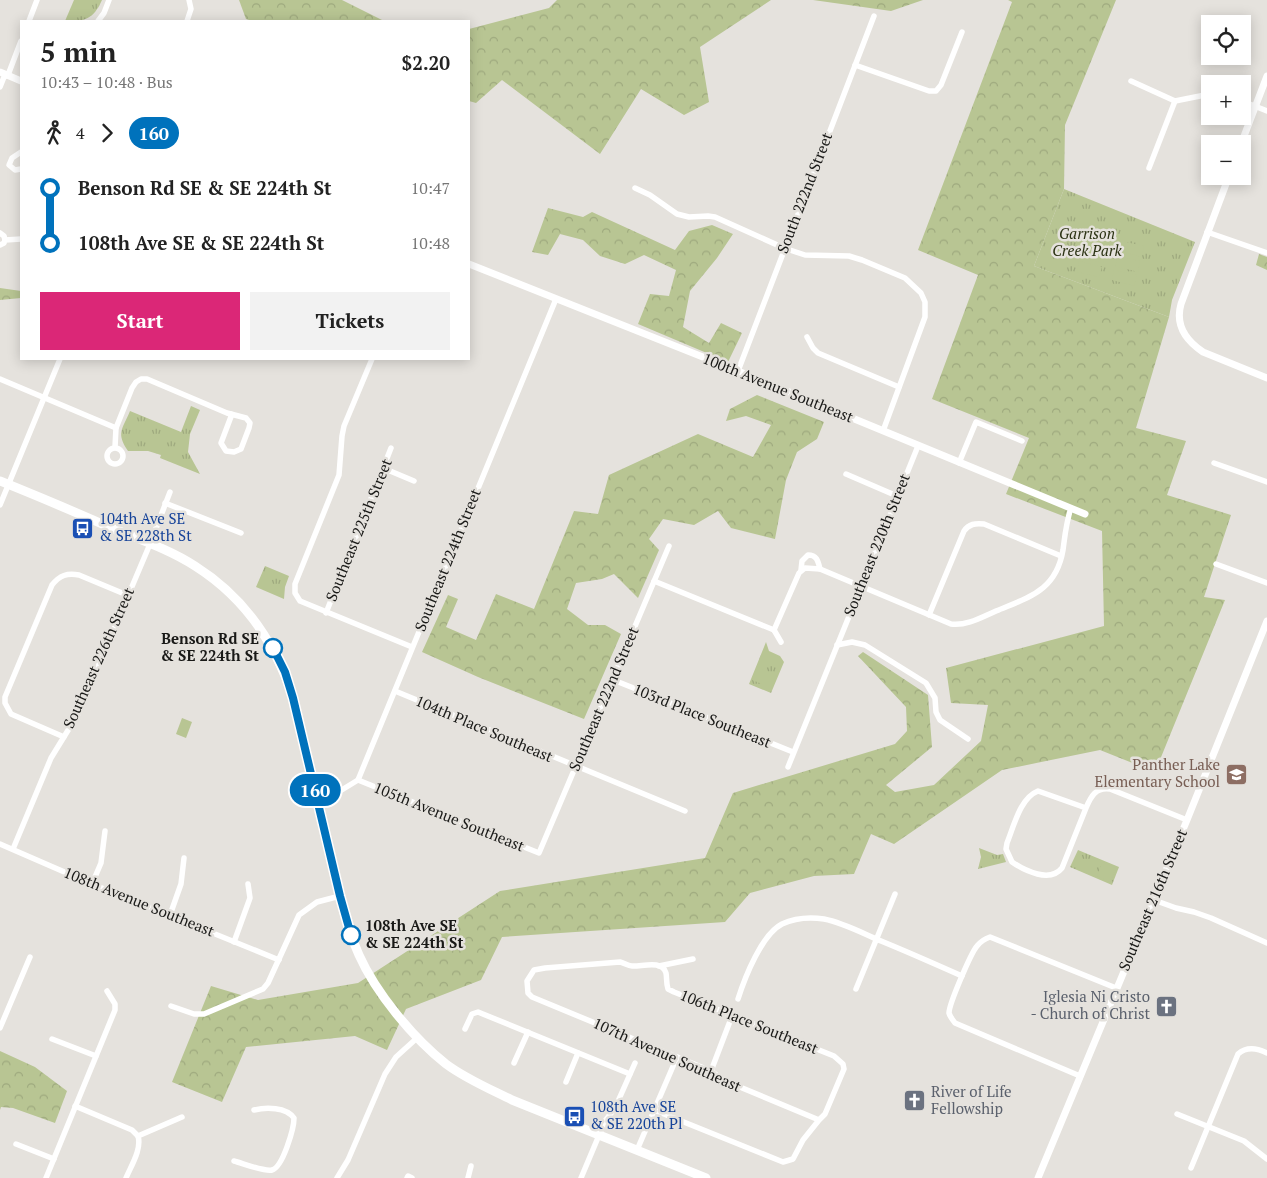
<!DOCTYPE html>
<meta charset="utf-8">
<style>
body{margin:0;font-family:"PT Serif",serif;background:#f2f2f2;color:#222;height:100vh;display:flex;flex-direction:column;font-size:19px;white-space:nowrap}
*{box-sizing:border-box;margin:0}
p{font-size:16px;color:#767676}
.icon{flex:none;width:28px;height:28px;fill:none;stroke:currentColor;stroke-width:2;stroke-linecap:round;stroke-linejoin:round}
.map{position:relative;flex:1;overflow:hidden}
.sheet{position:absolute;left:20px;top:20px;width:450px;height:340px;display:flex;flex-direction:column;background:#fff;border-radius:0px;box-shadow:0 2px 12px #0003}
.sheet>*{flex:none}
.badge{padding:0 10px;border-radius:16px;font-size:18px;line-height:32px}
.buttons{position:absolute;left:1201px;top:15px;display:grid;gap:10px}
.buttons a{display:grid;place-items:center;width:50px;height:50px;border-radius:0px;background:#fff;box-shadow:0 2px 12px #0003;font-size:25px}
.map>.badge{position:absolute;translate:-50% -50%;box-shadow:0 0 0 2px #fff}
.legs{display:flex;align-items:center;gap:8px;height:55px;padding:0 20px;font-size:16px}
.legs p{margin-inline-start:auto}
.overview{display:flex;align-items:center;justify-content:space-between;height:85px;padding:0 20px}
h1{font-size:28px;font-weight:700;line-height:38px}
.button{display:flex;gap:10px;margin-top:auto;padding:10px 20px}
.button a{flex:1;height:58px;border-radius:0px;background:#db2777;color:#fff;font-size:20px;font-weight:700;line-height:58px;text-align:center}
.button a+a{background:#f2f2f2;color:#222}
ul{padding:0 20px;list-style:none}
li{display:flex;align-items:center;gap:18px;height:55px;font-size:19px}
li i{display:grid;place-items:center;width:8px;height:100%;margin:0 6px;background:currentColor}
li i::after{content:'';width:12px;height:12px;margin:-6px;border:4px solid;border-radius:50%;background:#fff}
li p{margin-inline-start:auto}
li:first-child i{background:linear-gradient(#0000 50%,currentColor 0)}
li:last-child i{background:linear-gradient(currentColor 50%,#0000 0)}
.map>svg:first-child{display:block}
.grass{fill:url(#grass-tufts)}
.forest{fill:url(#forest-crowns)}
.pitch{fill:#b8c593}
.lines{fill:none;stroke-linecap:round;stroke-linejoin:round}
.minor{stroke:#fff;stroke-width:5.5}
.tertiary{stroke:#fff;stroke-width:7}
.primary{stroke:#fff;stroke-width:9}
.line-1-casing{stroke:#fff;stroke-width:11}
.line-1{stroke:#0072bc;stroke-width:8}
.stop-1-dot{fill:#fff;stroke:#0072bc;stroke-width:2.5}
.labels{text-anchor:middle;stroke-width:5;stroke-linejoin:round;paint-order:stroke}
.street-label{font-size:15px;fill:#191917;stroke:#e5e2dd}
.park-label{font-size:15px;font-style:italic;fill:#2c3314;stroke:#e5e2dd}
.transit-label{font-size:15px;fill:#164399;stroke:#e5e2dd;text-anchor:start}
.stop-label{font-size:15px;font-weight:bold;fill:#191917;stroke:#e5e2dd;text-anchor:end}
.education-label{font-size:15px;fill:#785e54;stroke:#e5e2dd;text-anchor:end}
.worship-label{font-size:15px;fill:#5b616d;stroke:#e5e2dd;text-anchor:end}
</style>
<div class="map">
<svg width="1267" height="1178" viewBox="0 0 1267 1178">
<defs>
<pattern id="grass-tufts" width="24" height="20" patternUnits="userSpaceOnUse" patternTransform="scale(1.25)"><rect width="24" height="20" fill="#b8c593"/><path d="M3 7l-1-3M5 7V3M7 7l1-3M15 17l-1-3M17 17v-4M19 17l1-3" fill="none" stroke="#9ea97e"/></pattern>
<pattern id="forest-crowns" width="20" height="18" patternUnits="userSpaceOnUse" patternTransform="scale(1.25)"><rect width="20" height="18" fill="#b8c593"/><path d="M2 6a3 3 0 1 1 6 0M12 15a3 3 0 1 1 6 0" fill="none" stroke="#9ea97e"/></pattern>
</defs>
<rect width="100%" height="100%" fill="#e5e2dd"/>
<!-- grass -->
<g class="grass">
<path d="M74,0h28c-9,20 -17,21 -37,21z"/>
<path d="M1064,189l131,53 -23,58 -3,17 -135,-51z"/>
<path d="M191,406l9,4 -10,24 -2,18 12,22 -40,-16 1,-3 -13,-4h-20c-12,-18 -6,-21 2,-40l51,21z"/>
<path d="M265,566l24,10 -4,11 -1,12 -28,-12z"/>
<path d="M766,642l3,9 11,5 4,6 -13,31 -22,-9z"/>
<path d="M979,848l18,7 6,-1 3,8 -28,7 3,-12z"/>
<path d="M1078,850l41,17 -7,18 -42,-18z"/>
</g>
<!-- forest -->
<g class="forest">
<path d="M239,0h103l42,21h-132l-6,-2z"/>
<path d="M557,0h214l-71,47 9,55 -25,13 -43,-26 -41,65 -98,-74 -26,23 -7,-2v-72l80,-21z"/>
<path d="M813,0h110l-32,11z"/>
<path d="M1008,0h108l-51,125 -1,64 -30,77 135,51 -33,111 50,13 -19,54 64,20 -27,82 21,3 -70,172 -55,-22 -98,20 -108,74 -23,-10 -17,40 -40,2 -64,17 -25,29 -223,15 -21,43 -75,29 -19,41 -32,-14 -109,11 -24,55 -50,-20 39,-96 47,14 100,-17 142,-92 205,-33 28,-65 162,-49 12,-13 -1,-24 -48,-51 5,-4 65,43 4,52 -46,38 9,7 39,-7 47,-44 7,-36 -37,-2 -5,-35 158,-42 -2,-95 -96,-37 23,-56 -97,-39 46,-124 -60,-25 94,-248z"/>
<path d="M548,208l35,9 9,-5 83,38 14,-19 23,-6 21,9 -16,24 -27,33 -7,36 26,16 12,-20 21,10 -14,29 -90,-38 12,-30 19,2 7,-26 -32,-15 -19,9 -25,-8 -17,-16 -23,-6 -12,21 -16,-3z"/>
<path d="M1259,254l8,3v13l-11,-5z"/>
<path d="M0,288l21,3v7l-21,2z"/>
<path d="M757,395l67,27 -7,17 -20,13 -11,28 -11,59 -44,-11 -13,-17 -24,14 -31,-6 -14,20 10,11 -21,48 -24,-24 -12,5 -26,4 -9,26 21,16h17l16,9 -37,85 -106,-42 -56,-25 26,-57 10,4 -12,28 30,13 20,-46 38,15 40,-98 24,3 11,-39 89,-41 55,23 18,-32 -25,-9 -20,5 4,-12z"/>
<path d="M0,1051l35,16 32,24 -12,32 -42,-15 -12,-1 -1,3z"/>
</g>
<!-- pitch -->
<g class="pitch">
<path d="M1083,229l12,3 -3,14 -13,-3z"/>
<path d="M1098,232l13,3 -4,14 -12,-3z"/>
<path d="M1121,241l23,5 -2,11 -23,-6z"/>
<path d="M1083,247l22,6 -2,10 -23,-5z"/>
<path d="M1118,256l22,5 -2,11 -23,-6z"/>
<path d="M1079,261l23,6 -3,10 -22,-5z"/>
<path d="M1114,270l23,5 -3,11 -22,-6z"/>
<path d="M757,667l20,8 -5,13 -20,-8z"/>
<path d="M182,718l10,4 -6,16 -10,-4z"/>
<path d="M1102,862l14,6 -6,14 -13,-6z"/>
</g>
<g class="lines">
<!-- minor -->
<g class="minor">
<path d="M29,21l8,-21"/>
<path d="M98,21l6,-8 5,-13"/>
<path d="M187,21l4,-12 -2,-9"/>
<path d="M855,65l74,26h7l5,-6 21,-53"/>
<path d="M1131,81l44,20 35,-7"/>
<path d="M0,87l4,-10 4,-2 13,-34"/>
<path d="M1242,101l25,10"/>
<path d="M21,152l-9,6 -3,7 6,5 6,-1"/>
<path d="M1149,168l26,-67"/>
<path d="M635,188l15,7 27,19 12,3 19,-1 7,1 69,31 21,7 44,1 13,4 43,18 16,15 4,9v15l-42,114"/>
<path d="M1207,232l60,21"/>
<path d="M0,233l4,3 1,4"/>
<path d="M0,245l4,-2 1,-3 16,-1"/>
<path d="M807,337l6,11 5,5 81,34"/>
<path d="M372,359l-28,67 -2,10 -3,39 -44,109v9l5,8 112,46"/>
<path d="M738,371l136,-355"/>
<path d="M0,379l116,49"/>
<path d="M115,447l1,-19 16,-40 4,-6 5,-3h6l80,34 19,5 4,5 -1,5 -8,21 -7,3 -8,-1 -5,-8 11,-29"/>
<circle cx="115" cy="456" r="8"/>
<path d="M959,463l17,-41 46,19"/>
<path d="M1214,463l53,19"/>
<path d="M383,468l31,13"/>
<path d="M846,474l51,22"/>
<path d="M165,503l76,30"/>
<path d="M0,505l60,-146"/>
<path d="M1216,564l51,19"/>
<path d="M801,570l1,-9 6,-6c9,0 10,6 12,14"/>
<path d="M654,581l120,49"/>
<path d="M326,613l65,-165"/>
<path d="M929,615l35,-84c5,-7 11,-8 20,-7l77,32"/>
<path d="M781,642l-7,-12 25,-57 6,-5 15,1 131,55c16,2 31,-7 45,-13 33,-14 60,-20 67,-61 2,-15 3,-27 8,-42"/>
<path d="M837,645l15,-3 13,3 61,38 9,15 1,14 4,8 28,19"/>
<path d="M611,679l182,73"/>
<path d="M395,691l290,120"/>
<path d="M64,737l-53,-23 -6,-11v-6l47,-112c8,-10 15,-12 27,-10l48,20"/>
<path d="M788,767l130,-321"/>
<path d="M358,780l181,73 130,-307"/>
<path d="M316,795l24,-4 18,-11 198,-481"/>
<path d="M1086,808l-24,60c-12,15 -37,3 -50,-6l-6,-13 1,-6c7,-17 13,-45 31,-52l48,17c5,-12 10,-21 24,-19l77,31"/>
<path d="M0,844l92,40 187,76"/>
<path d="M13,849l38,-91 27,-44 72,-170 20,-52"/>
<path d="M92,884l9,-21 4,-32"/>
<path d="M1154,900l22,8 18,4 17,6 56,25"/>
<path d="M170,915l11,-31 3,-26"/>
<path d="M234,942l16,-44 -2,-14"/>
<path d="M659,966l34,-7"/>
<path d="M856,989l39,-95"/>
<path d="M738,999c7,-22 24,-65 44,-75 13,-6 28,-7 42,-5 20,4 38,14 57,22 27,11 54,23 81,35"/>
<path d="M171,1006l23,8h10l59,-25 5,-6 31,-68 18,-13 23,-6"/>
<path d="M0,1028l30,-71"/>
<path d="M465,1029l7,-15 6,-2 152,62"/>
<path d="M52,1039l44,17"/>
<path d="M514,1063l14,-31"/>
<path d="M711,1071l21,-55"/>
<path d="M1080,1076l-125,-53c-2,-3 -5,-6 -6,-10 0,-9 22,-60 28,-67 4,-5 7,-7 13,-9l126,51"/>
<path d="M566,1082l12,-29"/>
<path d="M75,1106l57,24 6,6"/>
<path d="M654,1110l129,52 10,-3 10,-19 16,-20 6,-6 19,-45 -1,-5 -9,-8 -160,-64 -6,-3c-2,-6 -1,-11 -2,-16 -4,-14 -25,-6 -34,-7 -4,0 -8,-3 -12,-4l-75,6 -11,2 -7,11 1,12 4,4 179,74 12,9 96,40"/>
<path d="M1177,1114l67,27 23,18"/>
<path d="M138,1136l44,-19"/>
<path d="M16,1144l38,15"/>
<path d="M637,1150l40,-93"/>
<path d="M234,1161c8,2 30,11 38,9 11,-3 22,-42 22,-52 -8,-11 -28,-11 -40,-8"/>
<path d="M1191,1168l47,-114c9,-8 19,-6 29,-1"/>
<path d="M46,1178l69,-168v-6l-8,-13"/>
<path d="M126,1178c5,-12 16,-29 12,-42"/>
<path d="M337,1178l11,-18 37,-86 11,-17 21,-19"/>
<path d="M407,1178l1,-2 4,2"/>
<path d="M468,1178l3,-12"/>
<path d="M581,1178l24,-57 10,-13 20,-45"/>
</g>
<!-- tertiary -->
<g class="tertiary">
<path d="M0,72l21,9"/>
<path d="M1241,144l26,-68"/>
<path d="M1229,176l-48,128c-6,21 4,36 22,48l64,26"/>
<path d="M469,264l269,107 347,143"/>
<path d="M1038,1178l149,-358 80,-199"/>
</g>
<!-- primary -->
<path class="primary" d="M0,481c37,15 73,30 109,46 29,12 60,22 86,39 49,31 81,78 98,132 12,50 24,100 36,151 8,35 15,72 30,106 17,38 54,83 87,109 20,15 44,25 66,36l194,78"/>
</g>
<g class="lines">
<defs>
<path id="line-1" d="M273,648l12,24 8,26 47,198 11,39"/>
</defs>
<!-- line-1 casing -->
<use href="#line-1" class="line-1-casing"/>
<!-- line-1 -->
<use href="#line-1" class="line-1"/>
</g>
<!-- icons -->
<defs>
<symbol id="bus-square" viewBox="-11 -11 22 22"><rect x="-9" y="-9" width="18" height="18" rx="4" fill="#1a4fb4" stroke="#e5e2dd"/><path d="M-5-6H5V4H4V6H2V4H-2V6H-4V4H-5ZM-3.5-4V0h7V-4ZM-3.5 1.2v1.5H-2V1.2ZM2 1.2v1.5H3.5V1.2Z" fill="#fff"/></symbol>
<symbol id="school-square" viewBox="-11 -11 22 22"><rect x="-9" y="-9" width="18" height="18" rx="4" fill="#8d6e63" stroke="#e5e2dd"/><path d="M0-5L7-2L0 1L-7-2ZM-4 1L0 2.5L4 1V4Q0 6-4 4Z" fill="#fff"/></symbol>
<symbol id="church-square" viewBox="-11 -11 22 22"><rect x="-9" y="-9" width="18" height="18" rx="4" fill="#6b7280" stroke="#e5e2dd"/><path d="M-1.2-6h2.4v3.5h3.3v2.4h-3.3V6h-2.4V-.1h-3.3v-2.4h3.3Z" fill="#fff"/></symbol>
</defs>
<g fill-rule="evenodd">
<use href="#bus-square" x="70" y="516" width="25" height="25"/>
<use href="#school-square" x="1224" y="762" width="25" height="25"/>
<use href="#church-square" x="1154" y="994" width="25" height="25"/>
<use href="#church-square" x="902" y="1088" width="25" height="25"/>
<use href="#bus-square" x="562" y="1104" width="25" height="25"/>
</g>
<!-- markers -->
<g class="stop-1-dot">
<circle cx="273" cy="648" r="9"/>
<circle cx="351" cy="935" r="9"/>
</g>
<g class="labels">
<!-- street labels -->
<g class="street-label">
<text transform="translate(805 193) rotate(-69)" y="5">South 222nd Street</text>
<text transform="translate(778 388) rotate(22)" y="5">100th Avenue Southeast</text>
<text transform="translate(359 530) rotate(-68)" y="5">Southeast 225th Street</text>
<text transform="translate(877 545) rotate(-68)" y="5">Southeast 220th Street</text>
<text transform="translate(448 560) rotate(-68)" y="5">Southeast 224th Street</text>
<text transform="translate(99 658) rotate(-66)" y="5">Southeast 226th Street</text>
<text transform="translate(604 699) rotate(-67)" y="5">Southeast 222nd Street</text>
<text transform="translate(702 716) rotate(22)" y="5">103rd Place Southeast</text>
<text transform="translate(484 729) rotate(23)" y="5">104th Place Southeast</text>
<text transform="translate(449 817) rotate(22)" y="5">105th Avenue Southeast</text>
<text transform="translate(1153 900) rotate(-67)" y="5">Southeast 216th Street</text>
<text transform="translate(139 902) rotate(22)" y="5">108th Avenue Southeast</text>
<text transform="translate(749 1022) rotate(22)" y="5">106th Place Southeast</text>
<text transform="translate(667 1055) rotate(24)" y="5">107th Avenue Southeast</text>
</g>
<!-- park labels -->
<g class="park-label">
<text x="1087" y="239">Garrison<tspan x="1087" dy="17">Creek Park</tspan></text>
</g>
<!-- transit labels -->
<g class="transit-label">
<text x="99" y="524">104th Ave SE<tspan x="99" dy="17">&amp; SE 228th St</tspan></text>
<text x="590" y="1112">108th Ave SE<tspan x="590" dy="17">&amp; SE 220th Pl</tspan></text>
</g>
<!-- stop labels -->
<g class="stop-label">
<text x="259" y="644">Benson Rd SE<tspan x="259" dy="17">&amp; SE 224th St</tspan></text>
<text x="365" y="931" text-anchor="start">108th Ave SE<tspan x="365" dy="17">&amp; SE 224th St</tspan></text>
</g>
<!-- education labels -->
<g class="education-label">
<text x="1220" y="770">Panther Lake<tspan x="1220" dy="17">Elementary School</tspan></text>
</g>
<!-- worship labels -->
<g class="worship-label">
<text x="1150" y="1002">Iglesia Ni Cristo<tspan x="1150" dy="17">- Church of Christ</tspan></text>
<text x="931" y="1097" text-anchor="start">River of Life<tspan x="931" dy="17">Fellowship</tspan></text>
</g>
</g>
</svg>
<div class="buttons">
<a><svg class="icon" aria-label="locate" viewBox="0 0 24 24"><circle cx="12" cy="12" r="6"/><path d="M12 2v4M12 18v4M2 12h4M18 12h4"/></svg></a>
<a>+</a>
<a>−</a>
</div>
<b class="badge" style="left:315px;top:790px;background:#0072bc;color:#fff">160</b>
<section class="sheet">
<div class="overview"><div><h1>5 min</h1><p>10:43 – 10:48 · Bus</p></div><b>$2.20</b></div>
<div class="legs"><svg class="icon" aria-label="walk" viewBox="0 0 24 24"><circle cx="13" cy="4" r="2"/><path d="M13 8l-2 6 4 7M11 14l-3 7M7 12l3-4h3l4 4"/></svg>4<svg class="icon" aria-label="forward" viewBox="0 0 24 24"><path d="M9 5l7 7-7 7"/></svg><b class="badge" style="background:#0072bc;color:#fff">160</b></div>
<ul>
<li><i style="color:#0072bc"></i><b>Benson Rd SE &amp; SE 224th St</b><p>10:47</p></li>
<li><i style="color:#0072bc"></i><b>108th Ave SE &amp; SE 224th St</b><p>10:48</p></li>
</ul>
<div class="button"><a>Start</a><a>Tickets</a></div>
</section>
</div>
